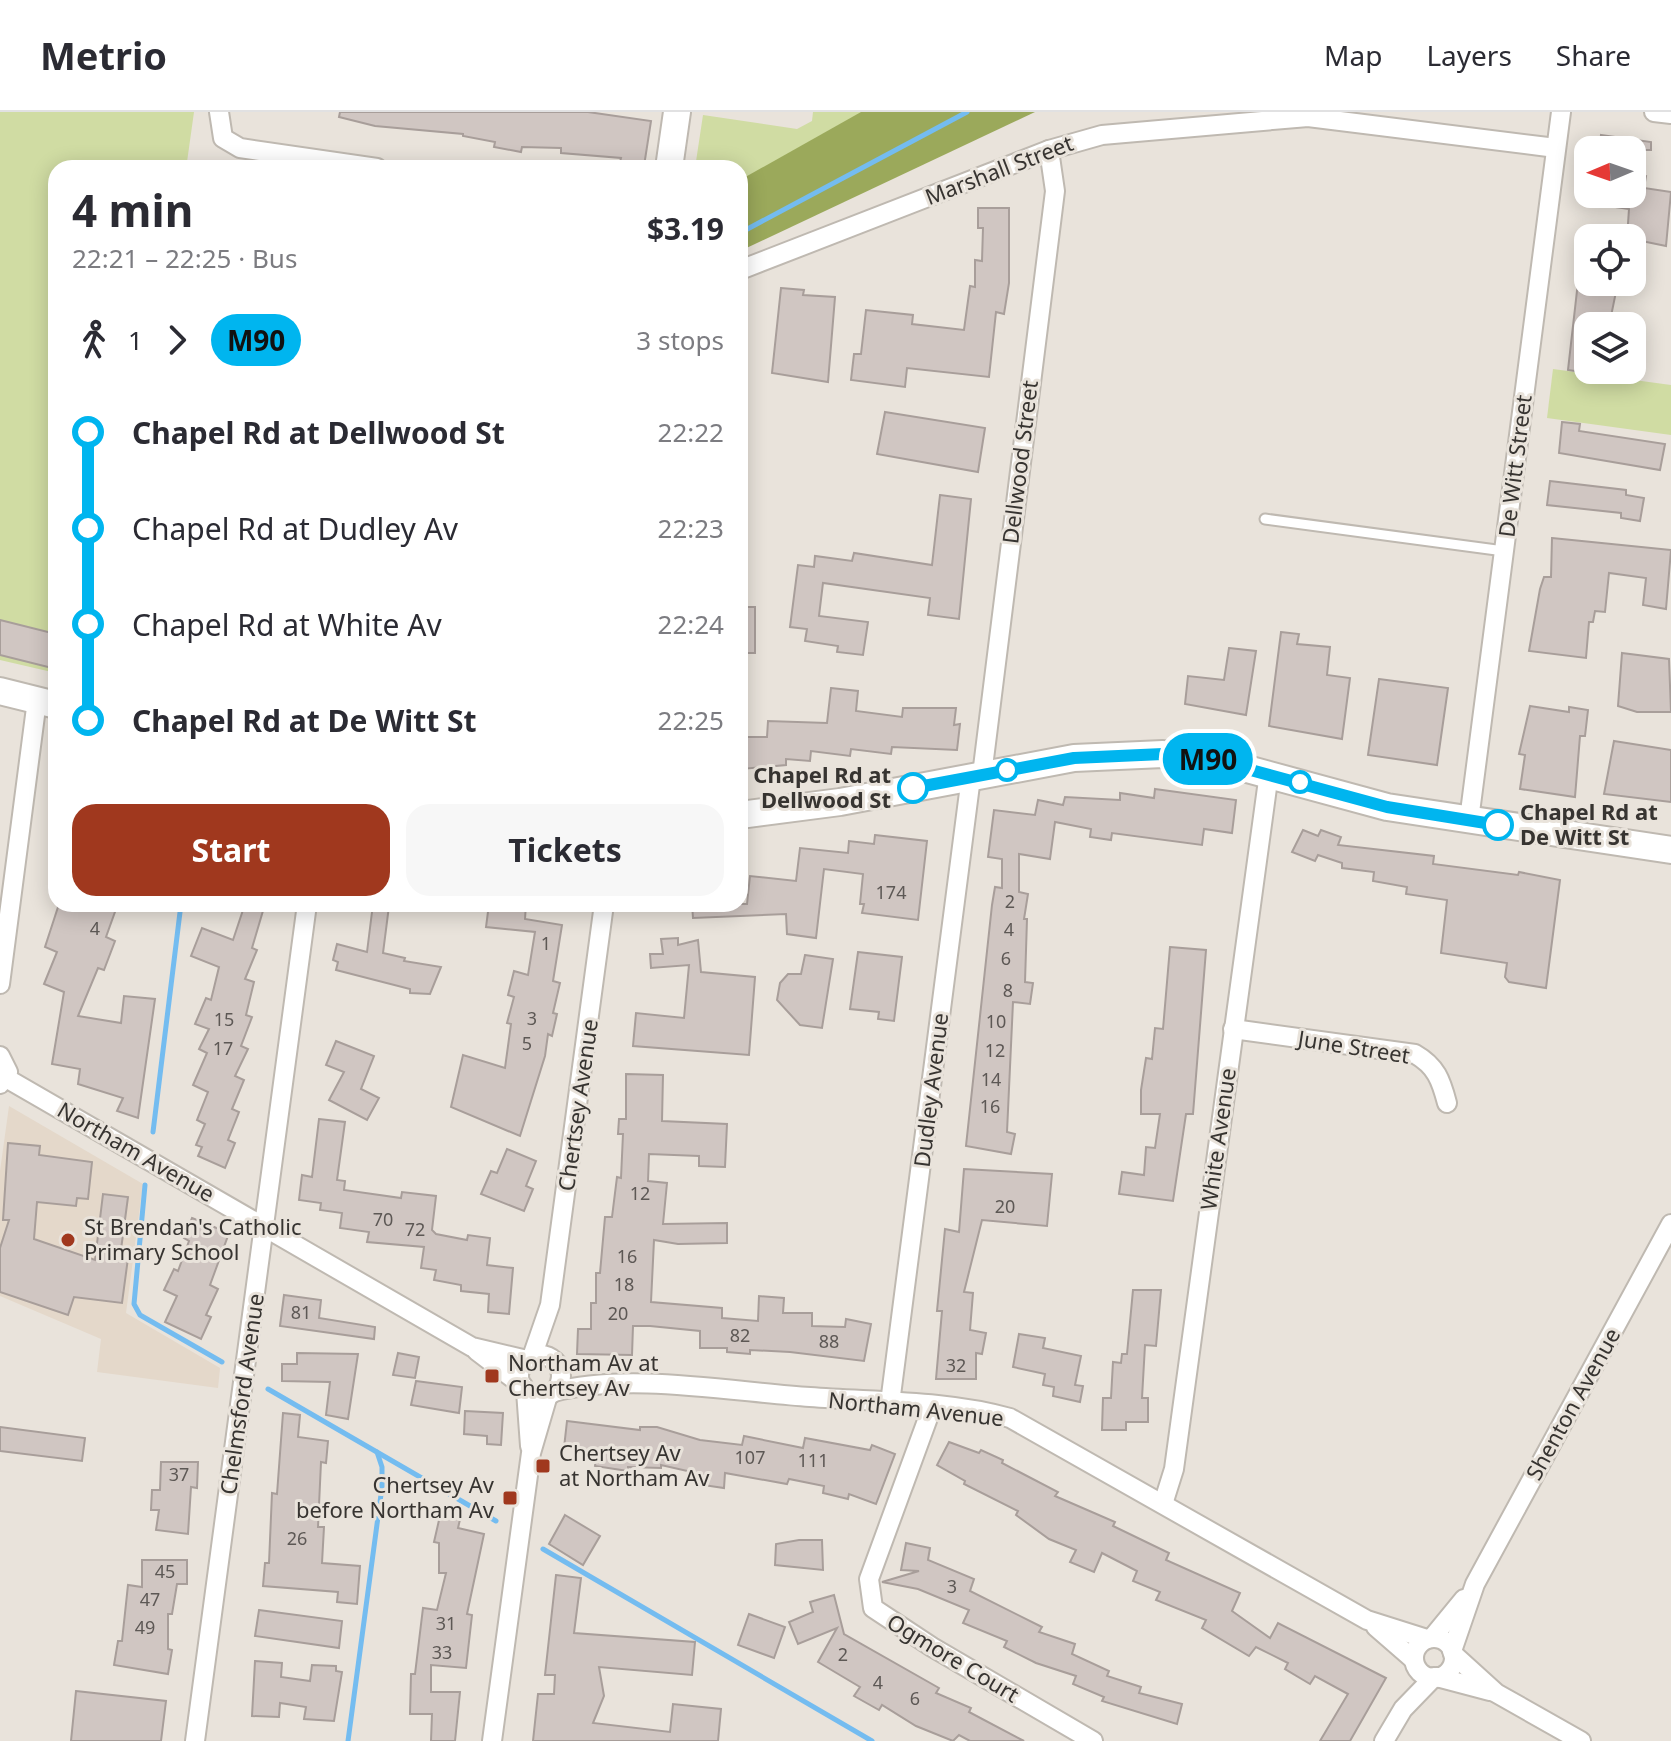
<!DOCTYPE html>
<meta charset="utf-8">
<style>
body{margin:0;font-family:"Noto Sans",sans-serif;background:#f7f7f7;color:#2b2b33;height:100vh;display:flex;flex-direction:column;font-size:30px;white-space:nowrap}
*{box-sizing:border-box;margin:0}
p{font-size:26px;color:#7c7c81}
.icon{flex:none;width:44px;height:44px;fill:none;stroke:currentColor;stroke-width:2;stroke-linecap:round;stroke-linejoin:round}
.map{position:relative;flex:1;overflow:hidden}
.details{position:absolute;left:48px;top:48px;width:700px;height:752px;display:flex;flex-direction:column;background:#fff;border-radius:24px;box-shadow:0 4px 20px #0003}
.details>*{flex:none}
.badge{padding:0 16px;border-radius:26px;font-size:28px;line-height:52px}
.needle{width:52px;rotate:268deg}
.tools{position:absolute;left:1574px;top:24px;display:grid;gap:16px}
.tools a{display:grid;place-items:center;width:72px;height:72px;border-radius:16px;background:#fff;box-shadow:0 4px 20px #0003;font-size:40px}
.map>.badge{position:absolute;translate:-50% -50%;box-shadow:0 0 0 4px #fff}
.legs{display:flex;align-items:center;gap:12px;height:88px;padding:0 24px;font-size:26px}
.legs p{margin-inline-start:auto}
.overview{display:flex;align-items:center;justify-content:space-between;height:136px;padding:0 24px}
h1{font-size:44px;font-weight:700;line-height:60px}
.button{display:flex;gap:16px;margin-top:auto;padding:16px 24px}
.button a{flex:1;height:92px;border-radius:24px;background:#a0381e;color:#fff;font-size:32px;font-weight:700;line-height:92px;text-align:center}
.button a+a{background:#f7f7f7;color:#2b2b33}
ul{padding:0 24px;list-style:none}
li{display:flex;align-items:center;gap:28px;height:96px;font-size:30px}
li i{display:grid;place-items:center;width:12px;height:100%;margin:0 10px;background:currentColor}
li i::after{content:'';width:20px;height:20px;margin:-10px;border:6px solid;border-radius:50%;background:#fff}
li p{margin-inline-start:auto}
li:first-child i{background:linear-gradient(#0000 50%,currentColor 0)}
li:last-child i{background:linear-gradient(currentColor 50%,#0000 0)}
header{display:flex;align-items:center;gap:48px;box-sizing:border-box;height:112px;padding:0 40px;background:#fff;border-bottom:2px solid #e1e1e2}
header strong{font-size:38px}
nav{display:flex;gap:44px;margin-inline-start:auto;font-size:28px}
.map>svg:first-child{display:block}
.built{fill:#e4d8ca}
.green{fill:#d0dca3}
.forest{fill:#9ba95b}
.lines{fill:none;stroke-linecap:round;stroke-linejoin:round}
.stream{stroke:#74bcf0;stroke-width:5}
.building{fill:#d0c6c2;stroke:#a89e9a;stroke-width:2}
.lane-casing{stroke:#bfb9b1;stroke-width:13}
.street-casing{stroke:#bfb9b1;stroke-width:22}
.secondary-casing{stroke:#bfb9b1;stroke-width:30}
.lane{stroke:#fff;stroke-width:9}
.street{stroke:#fff;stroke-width:18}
.secondary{stroke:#fff;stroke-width:26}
.line-1-casing{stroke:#fff;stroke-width:18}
.line-1{stroke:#00b5ef;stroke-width:12}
.stop-1-dot{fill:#fff;stroke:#00b5ef;stroke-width:4}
.poi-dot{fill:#a0381e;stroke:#e9e3db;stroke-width:3}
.labels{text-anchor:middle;stroke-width:6;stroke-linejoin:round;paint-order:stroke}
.number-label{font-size:18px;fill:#5d5855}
.street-label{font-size:22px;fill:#373431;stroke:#e9e3db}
.stop-label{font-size:22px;font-weight:bold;fill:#373431;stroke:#e9e3db;text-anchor:end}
.poi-label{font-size:22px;fill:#373431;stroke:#e9e3db;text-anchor:start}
</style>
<header>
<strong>Metrio</strong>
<nav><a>Map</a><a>Layers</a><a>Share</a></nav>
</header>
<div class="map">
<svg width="1671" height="1629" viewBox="0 0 1671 1629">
<rect width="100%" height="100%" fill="#e9e3db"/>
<!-- built -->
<path class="built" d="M9,994l134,78 -17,129 94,55 -2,20 -121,-16 4,-33 -101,-43v-125z"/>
<!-- green -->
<g class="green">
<path d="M0,0h194l-7,50 30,6h-161v505l-56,-13z"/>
<path d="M813,0h59l-132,75v-19h-45l8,-53 94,14 15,-8z"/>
<path d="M1553,257l118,16v50l-124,-17z"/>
</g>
<!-- forest -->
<path class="forest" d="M861,0h174l-295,139v-71z"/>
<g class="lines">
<!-- stream -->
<g class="stream">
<path d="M740,121l227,-121"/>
<path d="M153,1020l28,-228"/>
<path d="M145,1073l-11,119 6,11 82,47"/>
<path d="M268,1277l228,132"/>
<path d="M543,1437l329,192"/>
<path d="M348,1629l34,-254v-20l-5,-15"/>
</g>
</g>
<!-- building -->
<g class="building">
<path d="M340,0h248l63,9 -7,45 -24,-4 1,-4 -60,-5v-5l-39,-1 -1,5 -27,-5 1,-5 -32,-6v-2l-88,-8 -36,-9z"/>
<path d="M1601,23l50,7v8h-52z"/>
<path d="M1632,62l14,2 -2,12 27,4 -5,54 -39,-8 2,-29 -49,-7 1,-8h51z"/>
<path d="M978,96h31v75l-5,31 -8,-2 -7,65 -82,-9 -2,19 -54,-7 3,-26h7l5,-44 47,5 -1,9 52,6 6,-44 5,1v-27l7,1 1,-33h-5z"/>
<path d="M1578,170h40l-9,44h-21v47l-20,-3z"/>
<path d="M781,176l23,2 -1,5 32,2 -7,85 -56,-9z"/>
<path d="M885,300l100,16 -7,44 -101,-18z"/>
<path d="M1562,310l18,2 -1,7 86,13 -5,26 -101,-17z"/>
<path d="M1550,369l76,9v5l18,3 -4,23 -19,-3v-5l-74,-8z"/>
<path d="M940,383l31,4 -12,120 -31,-4 2,-17 -107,-15 -4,33 49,6 -5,33 -26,-3 1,-6 -33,-5 2,-12 -17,-2 8,-62 16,2 1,-11 37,5 2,-8 78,12z"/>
<path d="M1552,426l119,12 -5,59 -23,-4 3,-27 -37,-5 -4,39 -10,-1 -2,11h-4l-3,36 -57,-7 11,-62 4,-12h7z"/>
<rect x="740" y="495" width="15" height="46"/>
<path d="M0,508l56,14v35l-56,-14z"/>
<path d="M1281,520l18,2 -2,10 33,3 -3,28 23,3 -8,61 -73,-13z"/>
<path d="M1229,536l27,3 -10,64 -61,-11 3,-28 36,4z"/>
<path d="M1622,541l47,6 2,53h-34l-19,-6z"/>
<path d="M1379,567l69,9 -11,77 -69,-10z"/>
<path d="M831,576l27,3 -2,20 46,6 1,-9h53l-2,17 6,-1 -3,26 -65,-3 -1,7 -40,-5 -1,7 -39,-5 -1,10 -24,-2v6l-45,4 1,-32h25l1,-16 59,2z"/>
<path d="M1530,594l39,6v-5l19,3 -3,26h-5l-5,61 -55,-8 5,-34 -6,-1z"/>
<path d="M1614,629l57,9v52l-67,-8z"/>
<path d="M1155,677l81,11 -4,33 -28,-4 -2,16 -90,-12 -1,7 -21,-3 1,-8 -36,-7 -5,37 -31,-5v38l9,2 -4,25h3l-2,63 8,1 -3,21 -17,-2 -6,130 8,2 -4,20 -45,-8 26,-241 3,-18 7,1v-29l-14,-2 6,-47 41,5 3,-15 25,5 2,-8 55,3v-7l34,5z"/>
<path d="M1303,718l15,6 3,-6 20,7 -3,8 96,11 -1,8 85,11 1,-3 41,8 -14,108 -37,-6 -4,-5 2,-14 -66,-10 6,-53 -41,-6 1,-7 -34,-6 1,-9 -32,-4v-5l-24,-8 -3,6 -23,-9z"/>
<path d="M875,723l52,6 -9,79 -56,-7 2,-9h-4l3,-30 -39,-5 -8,69 -29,-4 -1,-20 -93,4 -1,-14h55l3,-28 46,5 4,-33 48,5 1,-12 25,3z"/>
<path d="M59,792h44l13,5 -10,28 9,4 -11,29 -6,-2 -20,48 43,7 3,-27 31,3 -17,119 -21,-7 6,-13 -45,-14 2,-15 -28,-5 12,-72 -20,-8 13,-32 -12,-5z"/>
<path d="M245,792h20l-13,44 5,2 -12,29 9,3 -8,33 6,2 -11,29 7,3 -13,27 9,4 -12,29 7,3 -11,28 7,3 -10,25 -27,-12 4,-9 -6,-2 9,-21 -8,-4 11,-28 -15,-7 14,-32 -8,-4 10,-20 -14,-5 11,-26 5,2 8,-33 -28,-11 11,-28 31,12z"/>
<path d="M373,792l16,2 -6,47 22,5 -1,3 37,6 -11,27 -20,-1v-4l-74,-19 2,-8 -5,-2 4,-16 30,8z"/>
<path d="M489,792h37l-1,15 37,6 -9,56 7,2 -7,30 4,1 -5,22 -4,-2 -3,22 -25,80 -69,-29 12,-52 42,13 6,-44 -4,-1 7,-26 -6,-2 6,-24 14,4 7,-43 -49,-5z"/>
<path d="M678,826v7l20,-5 3,32 54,5 -6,78 -116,-9 3,-33 48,5 5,-53 -38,3 -1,-14h13l-2,-15z"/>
<path d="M1170,835l36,3 -13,164h-7l-13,87 -54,-7 3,-22 22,3 2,-28 9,1 5,-34h-19v-24l5,-32 6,1 3,-31 8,1z"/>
<path d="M858,840l44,5 -8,64 -16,-2 1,-7 -29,-3z"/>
<path d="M805,843l28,4 -11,69 -22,-3 -23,-25 3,-17 8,-9h13z"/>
<path d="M336,929l38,15 -13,33 18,9 -12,22 -38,-20 15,-28 -18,-7z"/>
<path d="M626,962l37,1 -1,46 65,3 -2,43 -26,-1v-10l-50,-2 -1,27 19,2 -4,41 64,-1v20l-49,1 -24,-4 -3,62 71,6v10l36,3 1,-25 25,2 -1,15h29v13l33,1 1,-8 25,5 -7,37 -74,-9 -40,-2v4l-23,-2v-4h-27v-17l-50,-5h-17l-1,29 -55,-1 1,-25h13v-26h5v-30h4l5,-56h7l5,-40 4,1 2,-44h-5l1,-15h7z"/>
<path d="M319,1007l26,3 -8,58 8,1 -1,9 57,8 1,-6 34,4 -4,34 4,4 31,6 1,-5 22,3 -3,27 26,3 -4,46 -21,-2 1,-18 -28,-3v-6l-27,-5 2,-10 -15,-2 3,-21 -57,-5 2,-10 -29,-4 2,-15 -22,-3 1,-7 -22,-3 3,-25 10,2z"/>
<path d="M8,1031l32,3 -1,9 53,7 -4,37 -11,-1 -1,8 -39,-4 -3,37 61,21 8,-66 25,3 -8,60 8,1 -6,45 -48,-6 -6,18 -68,-23v-44l9,-28h-6z"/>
<path d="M507,1037l29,12 -10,25 7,3 -9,22 -43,-17 10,-23 6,2z"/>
<path d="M964,1057l88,5 -5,52 -65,-6 -18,72 9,1 -3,37 16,3 -4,21 -6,-1v26h-40l6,-68h-5l8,-82 14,3z"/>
<path d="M192,1106l37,15 -19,52 8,4 -12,26 5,2 -10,22 -36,-17 12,-26 -13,-6 10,-21 4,2 11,-30 -5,-3z"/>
<path d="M1133,1178h28l-5,56 -11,-1 -3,53h6v24h-22v8h-24l1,-32h8l2,-36 8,1 1,-9h5z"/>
<path d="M284,1183l37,5 -2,18 56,9 -1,12 -94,-13z"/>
<path d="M1019,1222l26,4 -2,10 38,8 -6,29 8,1 -3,16 -27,-6 1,-9 -11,-2 2,-11 -32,-7z"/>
<path d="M297,1241l61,1 -10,65 -22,-4 4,-33 -48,-1v-17h15z"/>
<path d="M398,1241l21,4 -4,21 -22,-3z"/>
<path d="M416,1269l46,6 -3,26 -48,-8z"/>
<path d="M465,1299l38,2 -2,32 -14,-1v-8l-23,-2z"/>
<path d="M283,1301l17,2 -2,22 30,4 -2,22 -5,-1 -3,65h6l-2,36 38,3 -3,38 -20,-2 1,-10 -75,-6 2,-23h4l3,-70 5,1z"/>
<path d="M567,1309l73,9v-3h17l43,13 42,5 2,-9 59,12 2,-10 65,12 2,-5 23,9 -19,50 -27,-10 -1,5 -25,-6 1,-7 -35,-7 -2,5 -62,-11 -1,15 -21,-3 2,-10 -44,-10v3l-33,-1v4l-33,-5 2,-14 -33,-4z"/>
<path d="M0,1315l85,11 -3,23 -82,-10z"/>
<path d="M949,1330l30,11 2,-3 22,10 -1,3 56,29 -3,4 60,26 -2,4 56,27 -3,7 74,33 -8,18 38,27 8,-15 108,55 -36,63h-30l28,-47 -33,-18 -5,8 -25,-15 3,-6 -32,-16 -7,9 -47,-28 4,-8 -50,-20 4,-8 -27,-11 4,-10 -35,-18 -8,19 -24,-10 6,-12 -27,-11 -33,-24 2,-4 -54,-27 1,-3 -28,-16z"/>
<path d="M161,1350h37l-1,26 -6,-1 -3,47 -32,-4 3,-20h-8l1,-20h8z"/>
<path d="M442,1395l20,4 -4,17 26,6 -17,80 5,1 -6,53 -35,-3v27h29l-5,49h-24l1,-27h-22l1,-40h4l8,-66 14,2 9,-37h-7v-30l-5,-1z"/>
<path d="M565,1403l35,21 -17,29 -34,-21z"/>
<path d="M799,1428h23l1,30 -48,-5 1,-21z"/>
<path d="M906,1431l24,5 -2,12 46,19 -4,12 72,36 -3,5 36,12 -3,10 37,17 -2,5 34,11 -2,6 43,11 -5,20 -75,-23 2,-4 -31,-13 3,-8 -40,-13 -32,-16 3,-6 -44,-18 6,-13 -51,-21 -36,-7 37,-11 -18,-1z"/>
<path d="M142,1448h45v24h-10l-5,30h-4v35l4,1 -4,24 -54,-9 4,-24h4l6,-56 14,2z"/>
<path d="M556,1463l25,3 -7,55 121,9 -3,33 -93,-8 5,29 -11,27 77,9 3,-28 48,5 -3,32h-185l5,-47h16l1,-19h-10z"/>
<path d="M834,1483l10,39 95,54 -3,5 35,15 -2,4 55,29h-54l-11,-6 -6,6 -37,-15 -34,-21 -3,5 -25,-14 6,-9 -42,-25 19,-34 -39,16 -9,-22 24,-10 -3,-10z"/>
<path d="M259,1498l83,11 -3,27 -84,-12z"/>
<path d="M749,1502l36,13 -11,31 -36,-13z"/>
<path d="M255,1549l27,2 -1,14 29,4 2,-16 24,1v5l6,1 -8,49 -30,-2 2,-12 -26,-4 -1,14 -27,-1z"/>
<path d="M76,1579l90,10 -5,40h-90z"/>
</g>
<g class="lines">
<defs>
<path id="lane" d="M1265,407l239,32"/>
<g id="street">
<path d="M219,0l4,26 17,10 137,20"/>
<path d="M1654,0l17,2"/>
<path d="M740,158l309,-120 53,-15 206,-18 248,31"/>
<path d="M982,663l73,-584 -6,-41"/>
<path d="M1469,708l92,-708"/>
<path d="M0,872l37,-284"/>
<path d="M1233,917l182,25c21,12 26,26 32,49"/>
<path d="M0,944l8,16 -8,12"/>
<path d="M6,966l466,269 55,13"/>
<path d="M477,1239l46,35"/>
<circle cx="540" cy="1264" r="21"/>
<path d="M532,1245l18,-52 54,-401"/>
<path d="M526,1279l4,55"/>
<path d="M554,1280c74,-20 179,0 256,5 65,5 137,3 200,21l357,202 60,19"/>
<path d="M890,1291l81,-626"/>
<path d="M932,1295l-63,172 4,29 59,39 161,94"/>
<path d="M1163,1392l11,-35 95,-696"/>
<path d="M1376,1515l38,33"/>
<path d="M1432,1526l32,-39"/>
<circle cx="1434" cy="1546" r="20"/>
<path d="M1452,1539l23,-67 196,-360"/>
<path d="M1453,1542l43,39 85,48"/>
<path d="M1437,1565l53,14"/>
<path d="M195,1629l112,-837"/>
<path d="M492,1629l39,-288 17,-58"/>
<path d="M1384,1629l19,-32 31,-32"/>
</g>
<g id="secondary">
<path d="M669,56l8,-56"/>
<path d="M0,579l56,14"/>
<path d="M740,703l100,-13 234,-44 89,-4 62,9 162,44 284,43"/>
</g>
</defs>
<!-- lane casing -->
<use href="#lane" class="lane-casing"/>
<!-- street casing -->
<use href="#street" class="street-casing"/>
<!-- secondary casing -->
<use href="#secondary" class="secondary-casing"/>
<!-- lane -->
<use href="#lane" class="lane"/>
<!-- street -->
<use href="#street" class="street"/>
<!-- secondary -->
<use href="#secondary" class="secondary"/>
</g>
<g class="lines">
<defs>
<path id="line-1" d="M913,676l161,-30 89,-4 62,9 162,44 111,18"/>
</defs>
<!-- line-1 casing -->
<use href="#line-1" class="line-1-casing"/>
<!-- line-1 -->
<use href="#line-1" class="line-1"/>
</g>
<!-- markers -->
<g class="stop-1-dot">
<circle cx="1007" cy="658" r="10"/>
<circle cx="1300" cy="670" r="10"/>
<circle cx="913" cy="676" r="14"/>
<circle cx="1498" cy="713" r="14"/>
</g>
<g class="poi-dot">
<circle cx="68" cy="1128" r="8"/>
<rect x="484" y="1256" width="16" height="16" rx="4"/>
<rect x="535" y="1346" width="16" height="16" rx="4"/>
<rect x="502" y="1378" width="16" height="16" rx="4"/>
</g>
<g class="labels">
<!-- number labels -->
<g class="number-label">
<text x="891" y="787">174</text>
<text x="1010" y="796">2</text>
<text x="95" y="823">4</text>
<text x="1009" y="824">4</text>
<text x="546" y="838">1</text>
<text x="1006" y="853">6</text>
<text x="1008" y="885">8</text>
<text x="532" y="913">3</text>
<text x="224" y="914">15</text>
<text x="996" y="916">10</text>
<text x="527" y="938">5</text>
<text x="223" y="943">17</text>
<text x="995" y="945">12</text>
<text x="991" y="974">14</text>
<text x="990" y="1001">16</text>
<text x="640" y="1088">12</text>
<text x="1005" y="1101">20</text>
<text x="383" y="1114">70</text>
<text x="415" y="1124">72</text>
<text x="627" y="1151">16</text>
<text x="624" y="1179">18</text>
<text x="301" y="1207">81</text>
<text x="618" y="1208">20</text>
<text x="740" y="1230">82</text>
<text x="829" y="1236">88</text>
<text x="956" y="1260">32</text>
<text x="750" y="1352">107</text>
<text x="813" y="1355">111</text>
<text x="179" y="1369">37</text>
<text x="297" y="1433">26</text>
<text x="165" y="1466">45</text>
<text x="952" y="1481">3</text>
<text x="150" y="1494">47</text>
<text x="446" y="1518">31</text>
<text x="145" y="1522">49</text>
<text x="442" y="1547">33</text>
<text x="843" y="1549">2</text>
<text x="878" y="1577">4</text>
<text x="915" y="1593">6</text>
</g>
<!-- street labels -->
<g class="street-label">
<text transform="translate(999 58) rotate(-21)" y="8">Marshall Street</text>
<text transform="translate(1020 350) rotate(-83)" y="8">Dellwood Street</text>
<text transform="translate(1515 354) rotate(-83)" y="8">De Witt Street</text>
<text transform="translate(1354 935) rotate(9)" y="8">June Street</text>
<text transform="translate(931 978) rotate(-83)" y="8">Dudley Avenue</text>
<text transform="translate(578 993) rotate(-82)" y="8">Chertsey Avenue</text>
<text transform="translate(1218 1027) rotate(-82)" y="8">White Avenue</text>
<text transform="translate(136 1040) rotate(30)" y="8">Northam Avenue</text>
<text transform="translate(242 1282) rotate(-82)" y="8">Chelmsford Avenue</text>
<text transform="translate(1573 1292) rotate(-61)" y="8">Shenton Avenue</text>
<text transform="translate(916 1297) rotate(6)" y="8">Northam Avenue</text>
<text transform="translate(953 1546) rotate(31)" y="8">Ogmore Court</text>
</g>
<!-- stop labels -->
<g class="stop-label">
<text x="891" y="671">Chapel Rd at<tspan x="891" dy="25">Dellwood St</tspan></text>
<text x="1520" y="708" text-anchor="start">Chapel Rd at<tspan x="1520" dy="25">De Witt St</tspan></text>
</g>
<!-- poi labels -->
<g class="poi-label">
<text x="84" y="1123">St Brendan's Catholic<tspan x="84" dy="25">Primary School</tspan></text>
<text x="508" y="1259">Northam Av at<tspan x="508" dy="25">Chertsey Av</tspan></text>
<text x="559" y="1349">Chertsey Av<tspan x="559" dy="25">at Northam Av</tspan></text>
<text x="494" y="1381" text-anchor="end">Chertsey Av<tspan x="494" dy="25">before Northam Av</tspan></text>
</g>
</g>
</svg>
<div class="tools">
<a><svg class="needle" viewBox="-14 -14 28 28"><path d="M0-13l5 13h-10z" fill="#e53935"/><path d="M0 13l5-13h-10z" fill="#7c7c81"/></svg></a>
<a><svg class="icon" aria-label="locate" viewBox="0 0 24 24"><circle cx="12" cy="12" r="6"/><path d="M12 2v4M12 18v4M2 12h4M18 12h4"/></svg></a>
<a><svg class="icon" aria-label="layers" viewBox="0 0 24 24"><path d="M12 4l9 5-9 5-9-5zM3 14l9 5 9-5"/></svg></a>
</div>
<b class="badge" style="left:1208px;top:647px;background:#00b5ef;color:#111">M90</b>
<section class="details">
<div class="overview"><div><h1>4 min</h1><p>22:21 – 22:25 · Bus</p></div><b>$3.19</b></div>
<div class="legs"><svg class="icon" aria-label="walk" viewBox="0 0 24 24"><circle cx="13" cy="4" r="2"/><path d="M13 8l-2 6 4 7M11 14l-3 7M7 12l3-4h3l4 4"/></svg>1<svg class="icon" aria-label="forward" viewBox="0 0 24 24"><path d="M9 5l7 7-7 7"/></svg><b class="badge" style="background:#00b5ef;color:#111">M90</b><p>3 stops</p></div>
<ul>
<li><i style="color:#00b5ef"></i><b>Chapel Rd at Dellwood St</b><p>22:22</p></li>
<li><i style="color:#00b5ef"></i><span>Chapel Rd at Dudley Av</span><p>22:23</p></li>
<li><i style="color:#00b5ef"></i><span>Chapel Rd at White Av</span><p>22:24</p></li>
<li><i style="color:#00b5ef"></i><b>Chapel Rd at De Witt St</b><p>22:25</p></li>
</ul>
<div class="button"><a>Start</a><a>Tickets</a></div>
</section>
</div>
